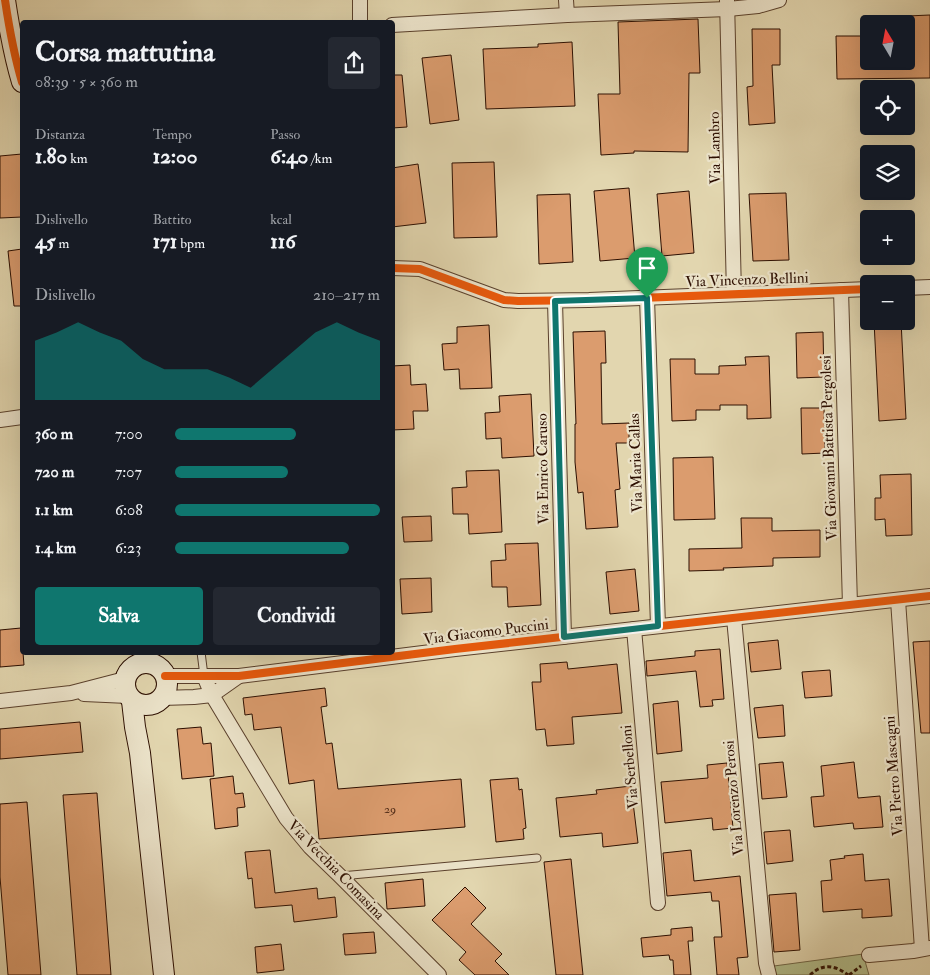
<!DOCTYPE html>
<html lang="it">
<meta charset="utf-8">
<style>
body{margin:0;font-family:"IM FELL Double Pica",serif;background:#242831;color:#f1f3f6;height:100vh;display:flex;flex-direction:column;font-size:19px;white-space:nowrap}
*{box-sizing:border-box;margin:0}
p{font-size:16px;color:#9ea1a6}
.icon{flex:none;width:28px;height:28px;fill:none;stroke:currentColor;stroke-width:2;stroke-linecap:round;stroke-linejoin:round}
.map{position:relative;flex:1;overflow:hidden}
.details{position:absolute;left:20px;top:20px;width:375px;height:635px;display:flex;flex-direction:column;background:#171b24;border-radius:5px;box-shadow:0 5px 20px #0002}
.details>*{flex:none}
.needle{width:32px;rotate:350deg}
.buttons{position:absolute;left:860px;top:15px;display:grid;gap:10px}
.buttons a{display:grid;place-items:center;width:55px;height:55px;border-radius:5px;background:#171b24;box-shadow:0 5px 20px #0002;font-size:25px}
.pin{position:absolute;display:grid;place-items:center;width:42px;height:42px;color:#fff;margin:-51px -21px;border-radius:50% 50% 50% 0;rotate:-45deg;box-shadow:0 0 5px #0007}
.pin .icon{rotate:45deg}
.round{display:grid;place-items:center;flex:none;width:52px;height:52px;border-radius:5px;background:#242831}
.head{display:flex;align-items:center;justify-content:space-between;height:85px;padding:0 15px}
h1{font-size:28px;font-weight:800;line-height:38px}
.figures{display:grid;grid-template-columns:repeat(3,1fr);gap:8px;height:85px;padding:5px 15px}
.figures div{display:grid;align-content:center}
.figures b{font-size:21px;font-weight:800}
.figures small{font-size:14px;font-weight:400}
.figures p{font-size:14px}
.chart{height:140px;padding:10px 15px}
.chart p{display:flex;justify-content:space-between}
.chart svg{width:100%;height:90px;margin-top:5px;fill:#0f766e;opacity:.7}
.button{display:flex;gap:10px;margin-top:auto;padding:10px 15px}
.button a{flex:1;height:58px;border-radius:5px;background:#0f766e;color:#fff;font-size:20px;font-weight:800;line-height:58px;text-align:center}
.button a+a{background:#242831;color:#f1f3f6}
ul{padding:0 15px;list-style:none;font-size:16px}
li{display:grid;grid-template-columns:80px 60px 1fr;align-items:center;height:38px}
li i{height:12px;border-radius:6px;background:#0f766e}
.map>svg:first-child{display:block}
</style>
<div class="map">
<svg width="930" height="975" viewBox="0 0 930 975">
<rect width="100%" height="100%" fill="#e2d6af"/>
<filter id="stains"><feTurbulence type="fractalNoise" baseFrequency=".004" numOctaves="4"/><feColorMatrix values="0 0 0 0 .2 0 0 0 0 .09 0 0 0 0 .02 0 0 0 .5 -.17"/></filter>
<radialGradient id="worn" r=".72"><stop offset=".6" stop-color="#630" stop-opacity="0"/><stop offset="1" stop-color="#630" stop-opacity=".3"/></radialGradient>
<polygon fill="#b2be8c" stroke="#6f6646" points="863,954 869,975 776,975 774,966"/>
<g fill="#db9c6e" stroke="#2c0e00">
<polygon points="930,15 930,78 837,79 836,36 869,36 869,61 906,61 906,35 908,35 907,16"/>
<polygon points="698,19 700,73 689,73 688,152 634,151 634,153 601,155 598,94 620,94 618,22"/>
<polygon points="752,29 780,29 780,65 772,65 775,123 749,125 747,87 753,86"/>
<polygon points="572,42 575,106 486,109 483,49 538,47 538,44"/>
<polygon points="451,55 459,120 430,124 422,58"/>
<polygon points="392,75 402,75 407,127 392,128"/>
<polygon points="22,154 22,217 0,218 0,156"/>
<polygon points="494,162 497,237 454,238 452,163"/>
<polygon points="418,164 426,223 392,227 392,168"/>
<polygon points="629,188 635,258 600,261 594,191"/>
<polygon points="689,191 694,253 662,256 657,194"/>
<polygon points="786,193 789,260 753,261 749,194"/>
<polygon points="570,194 573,262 539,264 537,195"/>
<polygon points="22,249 22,306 14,306 8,251"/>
<polygon points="874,321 901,321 906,419 879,421"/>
<polygon points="489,325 492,388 460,389 459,369 444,370 442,344 457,343 457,327"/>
<polygon points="605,331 606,363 601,363 602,424 629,423 629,443 616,443 620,489 615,490 618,527 586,529 583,492 578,493 575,462 575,424 576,424 573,332"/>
<polygon points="823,332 824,377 797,378 796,333"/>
<polygon points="769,356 771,418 747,419 747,405 720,405 720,410 696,410 696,420 672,421 670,359 695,359 695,374 719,374 719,366 746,365 745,357"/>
<polygon points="410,365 411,385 426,384 428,411 413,411 414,429 392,430 392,366"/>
<polygon points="531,394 534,456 502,458 501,438 486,439 485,413 500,412 499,396"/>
<polygon points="801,408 824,408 825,453 802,454"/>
<polygon points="713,457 715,519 674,520 673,458"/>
<polygon points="499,470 502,532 469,534 468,514 453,514 452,488 467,487 466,471"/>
<polygon points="911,474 912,535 886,536 885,519 875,520 875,498 881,498 880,475"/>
<polygon points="431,516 432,541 404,542 402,517"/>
<polygon points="741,518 772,518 772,531 820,530 820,557 773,558 773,566 723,568 724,570 689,571 689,549 742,548"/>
<polygon points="538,543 541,605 508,607 507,587 492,587 491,561 506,560 505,544"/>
<polygon points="635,569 639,611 610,614 606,572"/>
<polygon points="431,578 432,612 402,614 400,579"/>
<polygon points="21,628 24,665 0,667 0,630"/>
<polygon points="778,640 781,669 751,672 748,643"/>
<polygon points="930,641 930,733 921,733 913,642"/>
<polygon points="720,649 724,699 712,700 713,706 700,707 696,671 647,676 646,661 695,656 695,651"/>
<polygon points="567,662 568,669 617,664 622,713 572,717 574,744 547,746 545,729 536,730 532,682 541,682 540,664"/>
<polygon points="830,670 832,696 805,698 802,672"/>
<polygon points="325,688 327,706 321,707 326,744 332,743 338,789 461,779 465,827 319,839 314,780 289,784 281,727 254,730 252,714 245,715 243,698"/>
<polygon points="678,701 682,751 657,754 653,704"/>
<polygon points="783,705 785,736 758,738 754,708"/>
<polygon points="80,722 83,752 0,759 0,729"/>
<polygon points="201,727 203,744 211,743 214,776 182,779 177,729"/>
<polygon points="783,762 787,797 762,799 759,764"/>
<polygon points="854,762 858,798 880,796 883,827 854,829 853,823 814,827 811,797 824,796 821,766"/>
<polygon points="727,763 733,828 713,830 712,818 665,823 661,782 708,778 707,765"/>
<polygon points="233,776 235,794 243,793 245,807 237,808 238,826 215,829 210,779"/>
<polygon points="518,778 519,790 522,789 526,828 523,829 524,839 496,842 490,780"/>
<polygon points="631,786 638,843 603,847 602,833 560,837 556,798 597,794 596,790"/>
<polygon points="97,793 111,975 77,975 63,795"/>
<polygon points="27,802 41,975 8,975 0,877 0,804"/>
<polygon points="790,830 793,861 767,864 764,832"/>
<polygon points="270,850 275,893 317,888 318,899 335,897 337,917 294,922 292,905 255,908 252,878 248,879 245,852"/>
<polygon points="691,850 694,881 740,876 748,957 737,958 739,975 717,975 714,937 722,937 719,901 712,901 711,892 667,896 663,853"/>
<polygon points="863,854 865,881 889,879 892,916 862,918 862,909 823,912 821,881 832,880 830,860 845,858 844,856"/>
<polygon points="571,859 583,975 556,975 544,862"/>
<polygon points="423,879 425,906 387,909 385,883"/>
<polygon points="465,887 486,908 471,924 502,954 495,961 509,975 475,975 459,960 466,952 432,920"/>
<polygon points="796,893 800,950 774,952 769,895"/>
<polygon points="692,927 693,941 688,941 691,975 674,975 673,960 670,960 669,955 643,957 641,938 671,935 671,929"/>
<polygon points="374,932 376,953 345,955 343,934"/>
<polygon points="281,944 284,970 257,973 255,947"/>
</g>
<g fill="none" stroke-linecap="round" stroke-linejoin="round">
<defs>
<g id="lane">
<polyline points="201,652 204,676"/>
<polyline points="341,876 537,858"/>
</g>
<g id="street">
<polyline points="360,0 360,22"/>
<polyline points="566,0 567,15"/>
<polyline points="727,0 734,294"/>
<polyline points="392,25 567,15 728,9 758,6 779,0"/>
<polyline points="392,268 420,269 504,300 518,301 589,300 869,289"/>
<polyline points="906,288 930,287"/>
<polyline points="841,290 850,605"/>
<polyline points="647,298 658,626"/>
<polyline points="555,301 564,637"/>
<polyline points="0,420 22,417"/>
<polyline points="898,600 922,949"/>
<polyline points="734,618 766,963 769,975"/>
<polyline points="634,629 658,903"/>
<polyline points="165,676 239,676 455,649 930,596"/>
<polyline points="204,676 212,695 286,818 310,847 340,876 439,975"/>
<polyline points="84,694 128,696"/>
<polyline points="162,698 194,697 212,695 239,676"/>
<polyline points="0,701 71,693 125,679"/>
<polyline points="869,955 913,951 930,948"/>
</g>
<g id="secondary">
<path d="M5,0c4,27 9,55 17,82"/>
<circle cx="146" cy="684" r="21"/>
<polyline points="132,701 135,727 140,753 164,975"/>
</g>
</defs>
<use href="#lane" stroke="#5a402c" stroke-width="9"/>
<use href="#street" stroke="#5a402c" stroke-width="16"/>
<use href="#secondary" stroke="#2c0e00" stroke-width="22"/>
<g stroke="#2c0e00" stroke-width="3" stroke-dasharray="4 2.5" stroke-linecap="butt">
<path d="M810,975c13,-12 25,-10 38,0"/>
<polyline points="849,975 861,966"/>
</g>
<use href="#lane" stroke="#ece4cb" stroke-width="7"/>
<use href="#street" stroke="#ece4cb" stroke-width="14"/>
<use href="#secondary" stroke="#ece4cb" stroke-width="20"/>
<defs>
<g id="cycleway">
<path d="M5,0c4,27 9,55 17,82"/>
<polyline points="392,268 420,269 504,300 518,301 589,300 869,289"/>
<polyline points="165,676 239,676 455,649 930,596"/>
</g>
</defs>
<use href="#cycleway" stroke="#ece4cb" stroke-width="11"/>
<use href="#cycleway" stroke="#e8590c" stroke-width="8"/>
</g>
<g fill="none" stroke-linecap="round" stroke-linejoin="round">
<defs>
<polygon id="route" points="647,298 658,626 564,637 555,301"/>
</defs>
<use href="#route" stroke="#fff" stroke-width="10"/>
<use href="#route" stroke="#0f766e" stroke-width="6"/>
</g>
<g text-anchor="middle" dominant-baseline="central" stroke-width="4.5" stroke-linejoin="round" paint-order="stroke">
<g font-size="12" fill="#58321c">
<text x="390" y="809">29</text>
</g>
<g font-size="15" fill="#2c0e00" stroke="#ece4cb">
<text transform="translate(715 148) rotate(-91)">Via Lambro</text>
<text transform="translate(747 280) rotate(-2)">Via Vincenzo Bellini</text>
<text transform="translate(829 448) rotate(-92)">Via Giovanni Battista Pergolesi</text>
<text transform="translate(636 463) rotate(-92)">Via Maria Callas</text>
<text transform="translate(543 469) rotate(-91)">Via Enrico Caruso</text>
<text transform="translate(486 632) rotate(-7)">Via Giacomo Puccini</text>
<text transform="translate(630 767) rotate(-95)">Via Serbelloni</text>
<text transform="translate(894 776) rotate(-94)">Via Pietro Mascagni</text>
<text transform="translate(734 798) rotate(-95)">Via Lorenzo Perosi</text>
<text transform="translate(336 870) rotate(46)">Via Vecchia Comasina</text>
</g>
</g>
<rect width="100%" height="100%" filter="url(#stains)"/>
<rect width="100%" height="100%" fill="url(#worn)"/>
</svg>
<div class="buttons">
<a><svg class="needle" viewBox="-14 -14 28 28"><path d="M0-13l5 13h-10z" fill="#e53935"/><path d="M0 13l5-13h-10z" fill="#9ea1a6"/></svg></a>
<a><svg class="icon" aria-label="locate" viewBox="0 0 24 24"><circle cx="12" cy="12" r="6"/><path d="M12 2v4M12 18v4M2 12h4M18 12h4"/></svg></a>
<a><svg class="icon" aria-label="layers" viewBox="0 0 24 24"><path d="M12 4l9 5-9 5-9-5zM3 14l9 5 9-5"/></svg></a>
<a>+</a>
<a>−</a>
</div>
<div class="pin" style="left:647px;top:298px;background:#1e9e55"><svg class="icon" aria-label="arrive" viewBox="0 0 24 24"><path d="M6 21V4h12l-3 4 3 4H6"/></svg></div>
<section class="details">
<div class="head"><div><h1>Corsa mattutina</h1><p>08:39 · 5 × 360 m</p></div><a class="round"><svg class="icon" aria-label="share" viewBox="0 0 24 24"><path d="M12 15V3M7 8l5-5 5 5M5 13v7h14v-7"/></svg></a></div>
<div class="figures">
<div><p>Distanza</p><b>1.80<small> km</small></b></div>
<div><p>Tempo</p><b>12:00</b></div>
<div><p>Passo</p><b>6:40<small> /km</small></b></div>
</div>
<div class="figures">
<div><p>Dislivello</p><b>45<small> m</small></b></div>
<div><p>Battito</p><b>171<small> bpm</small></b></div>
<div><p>kcal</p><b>116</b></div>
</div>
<div class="chart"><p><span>Dislivello</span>210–217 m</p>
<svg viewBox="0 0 160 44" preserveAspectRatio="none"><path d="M0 44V15L10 11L20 6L30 11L40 15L50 24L60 29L70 29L80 29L90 33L100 38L110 29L120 20L130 11L140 6L150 11L160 15V44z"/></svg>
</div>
<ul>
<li><b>360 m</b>7:00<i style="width:59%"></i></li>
<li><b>720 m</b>7:07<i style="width:55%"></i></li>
<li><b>1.1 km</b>6:08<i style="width:100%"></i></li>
<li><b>1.4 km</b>6:23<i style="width:85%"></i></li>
</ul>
<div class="button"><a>Salva</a><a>Condividi</a></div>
</section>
</div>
